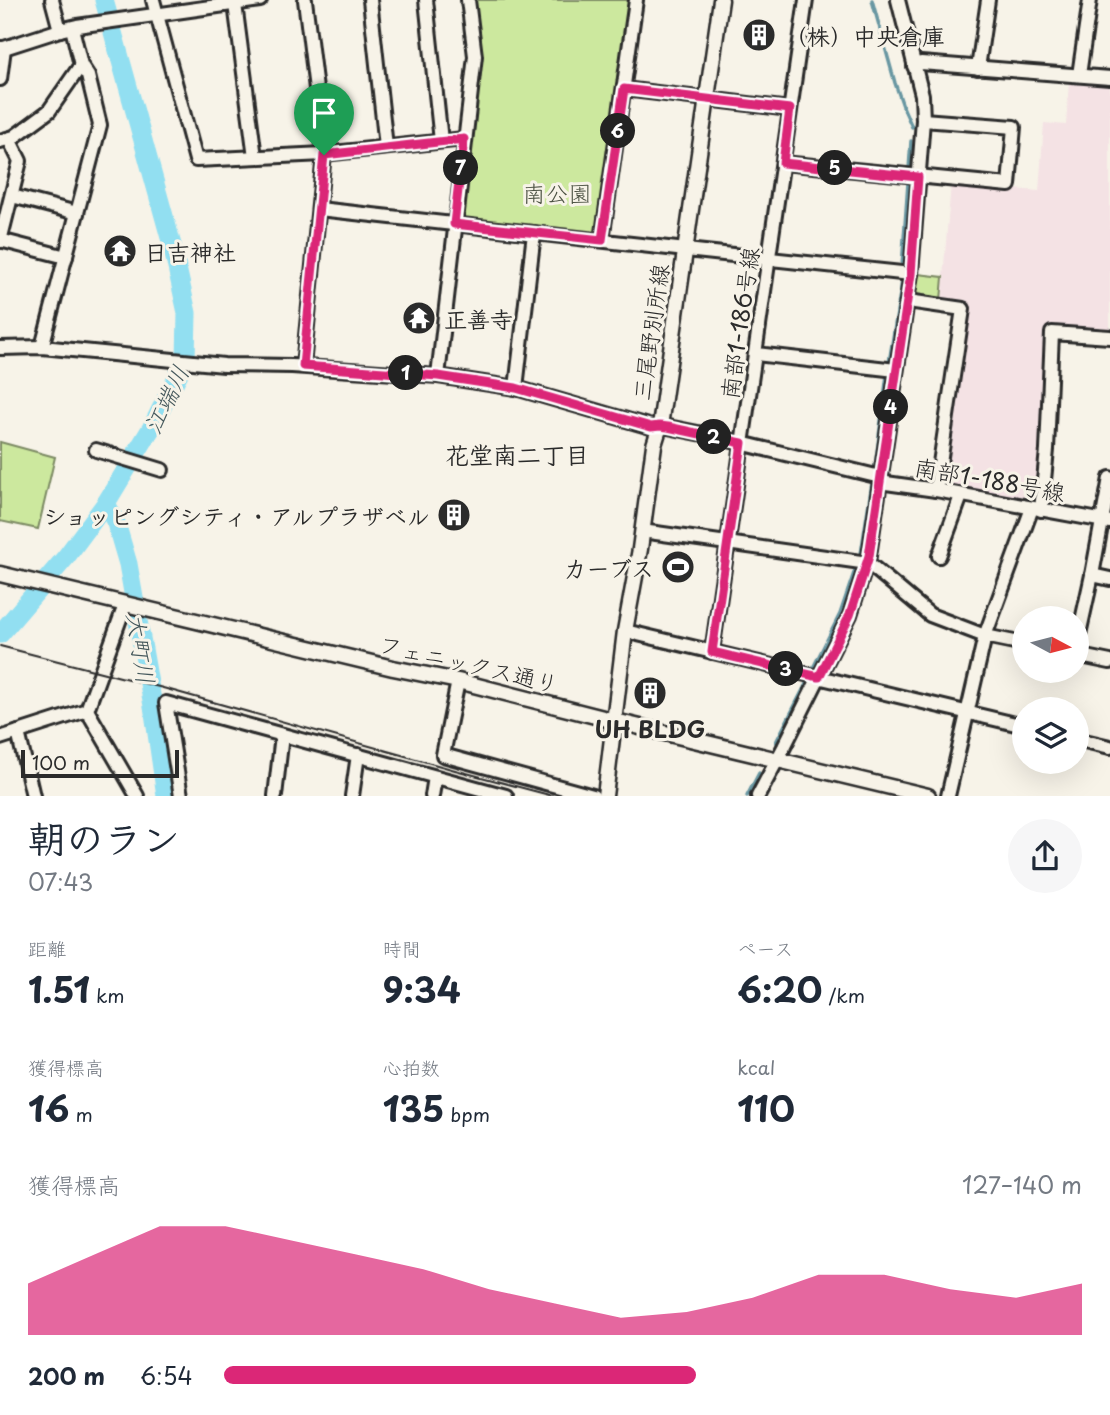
<!DOCTYPE html>
<html lang="ja">
<meta charset="utf-8">
<style>
body{margin:0;font-family:"Playpen Sans","Klee One",sans-serif;background:#f6f6f7;color:#1f2937;height:100vh;display:flex;flex-direction:column;font-size:26px;white-space:nowrap}
*{box-sizing:border-box;margin:0}
p{font-size:23px;color:#747a83}
.icon{flex:none;width:38px;height:38px;fill:none;stroke:currentColor;stroke-width:2;stroke-linecap:round;stroke-linejoin:round}
.map{position:relative;height:796px;overflow:hidden}
.details{display:flex;flex-direction:column;background:#fff;flex:1}
.details>*{flex:none}
.needle{width:46px;rotate:97deg}
.buttons{position:absolute;left:1012px;top:606px;display:grid;gap:14px}
.buttons a{display:grid;place-items:center;width:77px;height:77px;border-radius:50%;background:#fff;box-shadow:0 7px 28px #0002;font-size:35px}
.scale{position:absolute;left:21px;bottom:18px;width:158px;box-sizing:border-box;padding-left:7px;border:4px solid #2b2b2b;border-top:0;font-size:19px;line-height:24px;white-space:nowrap;color:#2b2b2b;-webkit-text-stroke:5px #f7f3e8;paint-order:stroke}
.pin{position:absolute;display:grid;place-items:center;width:60px;height:60px;color:#fff;margin:-72px -30px;border-radius:50% 50% 50% 0;rotate:-45deg;box-shadow:0 0 7px #0007}
.pin .icon{rotate:45deg}
.km{position:absolute;width:35px;height:35px;margin:-18px;border-radius:50%;background:#222;color:#fff;font-size:19px;line-height:35px;text-align:center}
.round{display:grid;place-items:center;flex:none;width:74px;height:74px;border-radius:37px;background:#f6f6f7}
.head{display:flex;align-items:center;justify-content:space-between;height:119px;padding:0 28px}
h1{font-size:38px;font-weight:700;line-height:52px}
.figures{display:grid;grid-template-columns:repeat(3,1fr);gap:10px;height:119px;padding:7px 28px}
.figures div{display:grid;align-content:center}
.figures b{font-size:35px;font-weight:700}
.figures small{font-size:19px;font-weight:400}
.figures p{font-size:19px}
.chart{height:196px;padding:14px 28px}
.chart p{display:flex;justify-content:space-between}
.chart svg{width:100%;height:126px;margin-top:7px;fill:#db2777;opacity:.7}
ul{padding:0 28px;list-style:none;font-size:23px}
li{display:grid;grid-template-columns:112px 84px 1fr;align-items:center;height:52px}
li i{height:18px;border-radius:9px;background:#db2777}
.map>svg:first-child{display:block}
</style>
<div class="map">
<svg width="1110" height="796" viewBox="0 0 1110 796">
<rect width="100%" height="100%" fill="#f7f3e8"/>
<filter id="ink" filterUnits="userSpaceOnUse"><feTurbulence type="fractalNoise" baseFrequency=".0143" numOctaves="2"/><feDisplacementMap in="SourceGraphic" scale="14" xChannelSelector="R" yChannelSelector="G"/><feConvolveMatrix kernelMatrix="1 2 1 2 8 2 1 2 1" color-interpolation-filters="sRGB"/></filter>
<g filter="url(#ink)">
<polygon fill="#f4e2e4" points="1069,82 1110,86 1110,333 1046,328 1042,448 1037,500 1032,503 947,488 943,483 968,304 941,300 951,184 1039,191 1044,123 1066,125"/>
<g fill="#cce89e" stroke="#7c8a64" stroke-width="2">
<polygon points="475,0 631,0 598,232 594,235 464,220 462,217 482,55"/>
<polygon points="918,274 943,277 941,300 920,297 916,292"/>
<polygon points="0,442 55,457 38,529 0,521"/>
</g>
<g fill="none" stroke-linecap="round" stroke-linejoin="round">
<g stroke="#6997a2" stroke-width="3.5">
<polyline points="872,0 895,83 904,109 912,127"/>
<polyline points="909,169 911,141"/>
<polyline points="902,267 908,183"/>
<polyline points="889,363 902,281"/>
<polyline points="875,467 887,375"/>
<polyline points="861,554 872,483"/>
<polyline points="812,670 840,614 855,570"/>
<polyline points="776,742 807,682"/>
<polyline points="747,796 759,773"/>
</g>
<g stroke="#92dff1" stroke-width="19">
<polyline points="106,503 116,523 128,564 153,706 166,796"/>
<polyline points="0,634 66,557 106,503 152,427 186,359 187,313 172,245 104,0"/>
</g>
<defs>
<g id="minor">
<polyline points="52,0 60,30"/>
<polyline points="153,0 196,160 324,154 464,139"/>
<polyline points="370,0 386,147"/>
<polyline points="426,0 441,141"/>
<polyline points="235,4 255,157"/>
<polyline points="0,48 4,48 60,30 77,26 260,0"/>
<polyline points="914,66 921,63 1110,78"/>
<polyline points="978,68 988,0"/>
<polyline points="1079,75 1090,0"/>
<polyline points="0,79 4,48"/>
<polyline points="624,89 790,109"/>
<polyline points="0,141 14,137 49,111 81,65 72,28"/>
<polyline points="783,163 1009,185 1014,127 923,120"/>
<polyline points="12,196 77,213"/>
<polyline points="319,209 686,250 911,274"/>
<polyline points="0,240 66,257"/>
<polyline points="602,240 636,0"/>
<polyline points="0,241 20,161 9,139"/>
<polyline points="908,301 963,309 936,490"/>
<polyline points="42,347 100,125 88,76 81,65"/>
<polyline points="0,348 42,347 224,365 292,366 438,376 516,388 651,427 668,427 708,435 876,476 886,483 936,490 1110,522"/>
<polyline points="756,354 896,370"/>
<polyline points="303,366 324,154 305,0"/>
<polyline points="438,376 475,56 468,0"/>
<polyline points="516,388 534,233"/>
<polyline points="96,450 162,470"/>
<polyline points="1041,510 1047,450 1052,333 1110,337"/>
<polyline points="642,531 868,563 930,615 985,636 1024,644"/>
<polyline points="939,556 961,496"/>
<polyline points="1092,575 1110,579"/>
<polyline points="625,631 1024,726"/>
<polyline points="1076,648 1092,575 1110,478"/>
<polyline points="712,652 806,0"/>
<polyline points="1076,655 1110,662"/>
<polyline points="458,681 443,755 593,796"/>
<polyline points="87,710 125,605"/>
<polyline points="18,732 33,796"/>
<polyline points="0,738 87,710 137,796"/>
<polyline points="1076,739 1110,747"/>
<polyline points="181,796 166,703 506,796"/>
<polyline points="275,796 282,735"/>
<polyline points="352,796 358,755"/>
<polyline points="432,796 435,777"/>
<polyline points="758,796 784,747 850,615 869,556 911,274 923,120 922,95 898,0"/>
<polyline points="948,796 985,636 1032,508"/>
</g>
<g id="major">
<polyline points="0,574 393,668 458,681 615,721 928,796"/>
<polyline points="605,796 625,631 640,549 654,445 660,426 721,0"/>
</g>
</defs>
<use href="#minor" stroke="#2b2b2b" stroke-width="18"/>
<use href="#major" stroke="#2b2b2b" stroke-width="19"/>
<use href="#minor" stroke="#f7f3e8" stroke-width="12"/>
<use href="#major" stroke="#f7f3e8" stroke-width="14"/>
<polyline stroke="#2b2b2b" stroke-width="2" points="0,646 163,688 455,770 553,796"/>
</g>
</g>
<g fill="none" stroke-linecap="round" stroke-linejoin="round" filter="url(#ink)">
<defs>
<polygon id="route" points="624,89 790,109 783,163 918,177 911,274 869,556 850,615 819,677 712,652 742,443 668,427 660,426 651,427 516,388 438,376 303,366 324,155 464,139 454,224 602,240"/>
</defs>
<use href="#route" stroke="#fff" stroke-width="14"/>
<use href="#route" stroke="#db2777" stroke-width="9"/>
</g>
<defs>
<symbol id="building-disc" viewBox="-11 -11 22 22"><circle r="9.5" fill="#2b2b2b" stroke="#f7f3e8"/><path d="M-4-6H4V6H1V3H-1V6H-4ZM-2.5-4.3h1.7v1.8h-1.7ZM.8-4.3h1.7v1.8H.8ZM-2.5-1h1.7V.8h-1.7ZM.8-1h1.7V.8H.8Z" fill="#fff"/></symbol>
<symbol id="temple-disc" viewBox="-11 -11 22 22"><circle r="9.5" fill="#2b2b2b" stroke="#f7f3e8"/><path d="M0-6L5-2H3V0L6.5 2.5H4V6H1.5V3h-3V6H-4V2.5H-6.5L-3 0V-2H-5Z" fill="#fff"/></symbol>
<symbol id="stadium-disc" viewBox="-11 -11 22 22"><circle r="9.5" fill="#2b2b2b" stroke="#f7f3e8"/><path d="M0-5a6.5 5 0 1 0 0 10a6.5 5 0 1 0 0-10ZM-3.5-1.8h7v3.6h-7Z" fill="#fff"/></symbol>
</defs>
<g fill-rule="evenodd">
<use href="#building-disc" x="740" y="16" width="38" height="38"/>
<use href="#temple-disc" x="101" y="232" width="38" height="38"/>
<use href="#temple-disc" x="400" y="299" width="38" height="38"/>
<use href="#building-disc" x="435" y="496" width="38" height="38"/>
<use href="#stadium-disc" x="659" y="548" width="38" height="38"/>
<use href="#building-disc" x="631" y="674" width="38" height="38"/>
</g>
<g text-anchor="middle" dominant-baseline="central" stroke-width="6" stroke-linejoin="round" paint-order="stroke">
<g font-size="23" font-weight="bold" fill="#2b2b2b" stroke="#f7f3e8" text-anchor="start">
<text x="784" y="35">（株）中央倉庫</text>
<text x="144" y="251">日吉神社</text>
<text x="444" y="318">正善寺</text>
<text x="430" y="515" text-anchor="end">ショッピングシティ・アルプラザベル</text>
<text x="654" y="567" text-anchor="end">カーブス</text>
<text x="650" y="728" text-anchor="middle">UH BLDG</text>
</g>
<g font-size="23" fill="#4b5142" stroke="#f7f3e8">
<text x="557" y="192">南公園</text>
</g>
<g font-size="23" fill="#2b2b2b" stroke="#f7f3e8">
<text transform="translate(739 323) rotate(-82)">南部1-186号線</text>
<text transform="translate(650 332) rotate(-82)">三尾野別所線</text>
<text transform="translate(990 479) rotate(10)">南部1-188号線</text>
<text transform="translate(469 663) rotate(13)">フェニックス通り</text>
</g>
<g font-size="24" font-style="italic" fill="#45585c" stroke="#f7f3e8">
<text transform="translate(165 399) rotate(-64)">江端川</text>
<text transform="translate(142 648) rotate(81)">大町川</text>
</g>
<g font-size="24" font-weight="bold" fill="#2b2b2b" stroke="#f7f3e8">
<text x="517" y="454">花堂南二丁目</text>
</g>
</g>
</svg>
<div class="buttons">
<a><svg class="needle" viewBox="-14 -14 28 28"><path d="M0-13l5 13h-10z" fill="#e53935"/><path d="M0 13l5-13h-10z" fill="#747a83"/></svg></a>
<a><svg class="icon" aria-label="layers" viewBox="0 0 24 24"><path d="M12 4l9 5-9 5-9-5zM3 14l9 5 9-5"/></svg></a>
</div>
<div class="scale">100 m</div>
<div class="pin" style="left:324px;top:155px;background:#1e9e55"><svg class="icon" aria-label="arrive" viewBox="0 0 24 24"><path d="M6 21V4h12l-3 4 3 4H6"/></svg></div>
<b class="km" style="left:406px;top:373px">1</b>
<b class="km" style="left:714px;top:437px">2</b>
<b class="km" style="left:786px;top:669px">3</b>
<b class="km" style="left:891px;top:407px">4</b>
<b class="km" style="left:835px;top:168px">5</b>
<b class="km" style="left:618px;top:131px">6</b>
<b class="km" style="left:461px;top:168px">7</b>
</div>
<section class="details">
<div class="head"><div><h1>朝のラン</h1><p>07:43</p></div><a class="round"><svg class="icon" aria-label="share" viewBox="0 0 24 24"><path d="M12 15V3M7 8l5-5 5 5M5 13v7h14v-7"/></svg></a></div>
<div class="figures">
<div><p>距離</p><b>1.51<small> km</small></b></div>
<div><p>時間</p><b>9:34</b></div>
<div><p>ペース</p><b>6:20<small> /km</small></b></div>
</div>
<div class="figures">
<div><p>獲得標高</p><b>16<small> m</small></b></div>
<div><p>心拍数</p><b>135<small> bpm</small></b></div>
<div><p>kcal</p><b>110</b></div>
</div>
<div class="chart"><p><span>獲得標高</span>127–140 m</p>
<svg viewBox="0 0 160 44" preserveAspectRatio="none"><path d="M0 44V26L10 16L20 6L30 6L40 11L50 16L60 21L70 28L80 33L90 38L100 36L110 31L120 23L130 23L140 28L150 31L160 26V44z"/></svg>
</div>
<ul>
<li><b>200 m</b>6:54<i style="width:55%"></i></li>
</ul>
</section>
